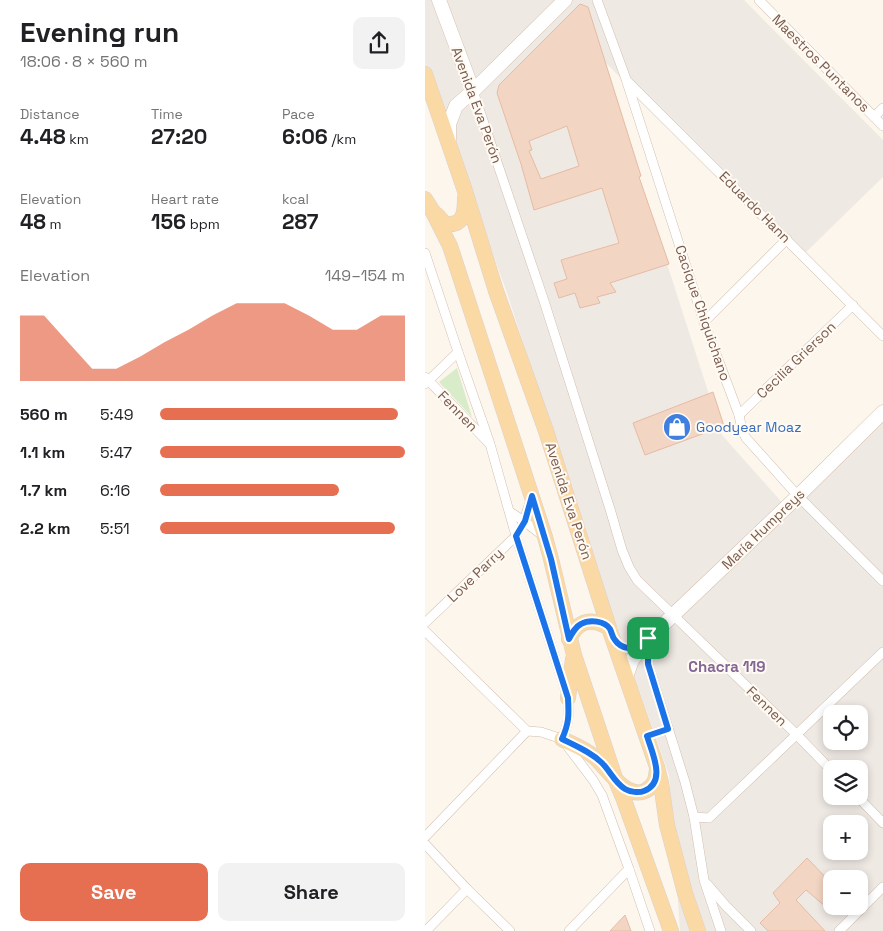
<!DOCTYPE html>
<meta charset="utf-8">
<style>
body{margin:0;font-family:"Space Grotesk",sans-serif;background:#f2f2f2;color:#202124;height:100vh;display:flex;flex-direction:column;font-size:19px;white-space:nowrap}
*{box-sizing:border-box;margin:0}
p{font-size:16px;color:#757577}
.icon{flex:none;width:28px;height:28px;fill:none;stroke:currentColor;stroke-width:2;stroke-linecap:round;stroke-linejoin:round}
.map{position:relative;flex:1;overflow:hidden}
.panel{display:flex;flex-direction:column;background:#fff;width:425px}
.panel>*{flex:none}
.tools{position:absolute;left:398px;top:705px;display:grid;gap:10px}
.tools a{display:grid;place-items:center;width:45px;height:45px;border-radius:10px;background:#fff;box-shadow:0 2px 8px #0003;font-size:25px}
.pin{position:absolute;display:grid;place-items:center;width:42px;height:42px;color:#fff;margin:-21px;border-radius:10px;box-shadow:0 2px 8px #0006}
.round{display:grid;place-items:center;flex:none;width:52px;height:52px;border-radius:10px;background:#f2f2f2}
.head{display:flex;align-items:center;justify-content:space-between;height:85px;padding:0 20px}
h1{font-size:28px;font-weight:700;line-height:38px}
.metrics{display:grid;grid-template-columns:repeat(3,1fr);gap:8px;height:85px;padding:5px 20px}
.metrics div{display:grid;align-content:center}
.metrics b{font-size:21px;font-weight:700}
.metrics small{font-size:14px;font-weight:400}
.metrics p{font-size:14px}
.chart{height:140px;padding:10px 20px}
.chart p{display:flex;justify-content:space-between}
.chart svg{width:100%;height:90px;margin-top:5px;fill:#e76f51;opacity:.7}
.cta{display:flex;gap:10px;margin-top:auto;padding:10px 20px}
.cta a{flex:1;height:58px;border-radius:10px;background:#e76f51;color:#fff;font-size:20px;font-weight:700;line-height:58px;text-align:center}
.cta a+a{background:#f2f2f2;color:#202124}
ul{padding:0 20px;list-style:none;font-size:16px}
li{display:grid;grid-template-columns:80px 60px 1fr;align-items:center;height:38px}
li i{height:12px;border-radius:6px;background:#e76f51}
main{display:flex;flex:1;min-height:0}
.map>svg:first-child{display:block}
</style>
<main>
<section class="panel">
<div class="head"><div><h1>Evening run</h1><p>18:06 · 8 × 560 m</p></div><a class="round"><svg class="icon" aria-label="share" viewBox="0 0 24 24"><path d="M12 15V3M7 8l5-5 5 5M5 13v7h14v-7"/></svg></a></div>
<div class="metrics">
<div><p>Distance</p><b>4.48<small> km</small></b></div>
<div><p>Time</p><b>27:20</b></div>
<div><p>Pace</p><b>6:06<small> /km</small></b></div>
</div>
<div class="metrics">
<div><p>Elevation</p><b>48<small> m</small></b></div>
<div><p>Heart rate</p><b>156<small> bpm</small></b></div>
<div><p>kcal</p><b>287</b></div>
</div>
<div class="chart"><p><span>Elevation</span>149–154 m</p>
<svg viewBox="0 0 160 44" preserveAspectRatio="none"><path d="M0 44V12L10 12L20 25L30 38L40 38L50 32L60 25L70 19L80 12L90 6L100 6L110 6L120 12L130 19L140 19L150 12L160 12V44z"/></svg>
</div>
<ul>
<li><b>560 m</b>5:49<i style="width:97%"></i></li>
<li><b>1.1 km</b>5:47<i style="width:100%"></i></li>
<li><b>1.7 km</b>6:16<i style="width:73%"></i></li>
<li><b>2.2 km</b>5:51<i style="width:96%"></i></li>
</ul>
<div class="cta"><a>Save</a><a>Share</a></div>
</section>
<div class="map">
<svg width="458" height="931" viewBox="0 0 458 931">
<rect width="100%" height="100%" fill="#fdf6ec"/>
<path fill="#efe9e4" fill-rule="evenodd" d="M0,0h319l139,140v37l-83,81 -199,-200 121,377 65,73 96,-91v514h-203l-11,-156 -73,-207 -89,-275 -82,-229zM406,714h28v27h-28zM406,769h28v27h-28zM406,824h28v27h-28zM406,879h28v27h-28z"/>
<polygon fill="#d8ecc9" points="32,368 47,417 14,382"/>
<g fill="#f3d5c3" stroke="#e6bba3" fill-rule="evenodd">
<path d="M155,4l8,3 53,169 -2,1 30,87 -59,19 6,9 -19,5 3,6 -20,5 -5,-15 -16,5 -5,-15 13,-4 -6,-19 58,-17 -17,-55 -68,22 -13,-46 -24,-71 2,-8zM142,126l12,40 -38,13 -12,-28 3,-1 -3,-9z"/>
<polygon points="288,392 299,426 220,455 208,423"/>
<polygon points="382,858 406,883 406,903 401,907 381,890 371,900 400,931 343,931 335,923 355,903 348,893"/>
<polygon points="200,915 206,931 185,931"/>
</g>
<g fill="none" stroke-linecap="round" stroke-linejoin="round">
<defs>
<g id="street">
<polyline points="172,0 201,79 279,322 314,415 317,430 321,438 373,496 458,581"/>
<polyline points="334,0 458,126"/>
<polyline points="203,82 458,336"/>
<polyline points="48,91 119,301 185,509 197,550 204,567 212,580 371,734 406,770"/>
<polyline points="449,117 458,108"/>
<path d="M0,253l33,99 32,92 26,92 52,162c1,18 1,25 -6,41l31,41 9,15 27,74 21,62"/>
<polyline points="279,322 362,239"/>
<polyline points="0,377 63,442"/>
<polyline points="0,384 33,352"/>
<polyline points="314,415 428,305"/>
<polyline points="85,512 99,521 117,535"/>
<polyline points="0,623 91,536 99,521 106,499"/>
<polyline points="0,631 102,731 116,732 137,739"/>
<polyline points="223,639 223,664 260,782 269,817 279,880 296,931"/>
<polyline points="222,736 243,729"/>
<polyline points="432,796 458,823"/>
<polyline points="269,817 284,818 458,652"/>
<polyline points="0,837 102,731"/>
<polyline points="0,844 42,889 85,931"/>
<polyline points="282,884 301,906 326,931"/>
<polyline points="1,931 42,889"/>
<polyline points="144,931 204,869"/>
<polyline points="414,931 458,887"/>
</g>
<g id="secondary">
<polyline points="14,0 48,91"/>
<polyline points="24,139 24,124 31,106 48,91 140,0"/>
<polyline points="201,677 207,660 223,639 373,496 458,412"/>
</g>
<g id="primary">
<polyline points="0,74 40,191 71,291 121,431 184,628 232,767 236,783 242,825 260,893 273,931"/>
<polyline points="0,199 7,210 25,246 120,537 126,559 149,655 191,781 199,800 246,931"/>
<path d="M12,215l8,9c19,2 20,-11 20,-26"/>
<path d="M144,639c9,-19 23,-22 40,-11"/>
<polyline points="143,698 148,659"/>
<path d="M137,739c10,5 22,9 31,17 13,10 32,44 52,35 10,-5 11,-12 12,-22"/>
</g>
</defs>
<use href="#street" stroke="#d1beb0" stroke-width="10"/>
<use href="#secondary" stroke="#d6c0b0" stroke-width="15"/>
<use href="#primary" stroke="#dad1cd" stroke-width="16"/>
<use href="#street" stroke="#fff" stroke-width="9"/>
<use href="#secondary" stroke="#fff" stroke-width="14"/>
<use href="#primary" stroke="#fbd9a5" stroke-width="15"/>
</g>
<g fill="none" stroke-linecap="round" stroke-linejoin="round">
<defs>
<path id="route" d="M107,496l19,63 18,80c3,-6 6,-12 12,-15 9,-5 24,-3 29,5 2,4 2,8 5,11 6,9 20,11 28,5 2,-2 3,-4 5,-7v26l20,65 -21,7c5,17 20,46 -3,55 -5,2 -14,1 -19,-2 -10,-6 -15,-18 -23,-26 -11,-11 -26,-17 -40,-24 7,-16 7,-23 6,-41l-52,-162 9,-15z"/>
</defs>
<use href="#route" stroke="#fff" stroke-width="10"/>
<use href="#route" stroke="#1a73e8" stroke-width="6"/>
</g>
<defs>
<symbol id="shop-disc" viewBox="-11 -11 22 22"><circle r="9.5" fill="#3f7fe0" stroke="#fffaf3"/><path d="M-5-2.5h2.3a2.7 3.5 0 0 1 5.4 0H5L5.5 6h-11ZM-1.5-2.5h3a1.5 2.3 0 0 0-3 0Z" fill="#fff"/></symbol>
</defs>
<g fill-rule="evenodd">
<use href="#shop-disc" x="236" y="411" width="32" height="32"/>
</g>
<g text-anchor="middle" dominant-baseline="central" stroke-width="4" stroke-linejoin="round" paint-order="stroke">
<g font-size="14" fill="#7a5c4d" stroke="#fffaf3">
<text transform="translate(396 63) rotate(45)">Maestros Puntanos</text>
<text transform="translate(52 105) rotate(70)">Avenida Eva Perón</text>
<text transform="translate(330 207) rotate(45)">Eduardo Hann</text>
<text transform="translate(278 313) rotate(71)">Cacique Chiquichano</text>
<text transform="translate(371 360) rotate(-44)">Cecilia Grierson</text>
<text transform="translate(33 411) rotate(46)">Fennen</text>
<text transform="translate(144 501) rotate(72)">Avenida Eva Perón</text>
<text transform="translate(338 529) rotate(-44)">María Humpreys</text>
<text transform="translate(50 575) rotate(-44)">Love Parry</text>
<text transform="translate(342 706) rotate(44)">Fennen</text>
</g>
<g font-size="14" fill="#366cbe" stroke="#fffaf3" text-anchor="start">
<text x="271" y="427">Goodyear Moaz</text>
</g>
<g font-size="15" font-weight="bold" fill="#846695" stroke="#fffaf3">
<text x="302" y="666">Chacra 119</text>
</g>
</g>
</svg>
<div class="tools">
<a><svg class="icon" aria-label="locate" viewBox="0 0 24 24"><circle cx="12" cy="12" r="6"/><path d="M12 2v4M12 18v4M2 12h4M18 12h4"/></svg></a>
<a><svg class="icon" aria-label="layers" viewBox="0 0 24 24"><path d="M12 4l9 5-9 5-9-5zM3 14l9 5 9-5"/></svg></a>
<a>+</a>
<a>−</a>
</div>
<div class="pin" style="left:223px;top:638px;background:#1e9e55"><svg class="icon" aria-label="arrive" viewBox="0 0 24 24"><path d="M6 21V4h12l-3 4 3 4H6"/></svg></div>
</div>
</main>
